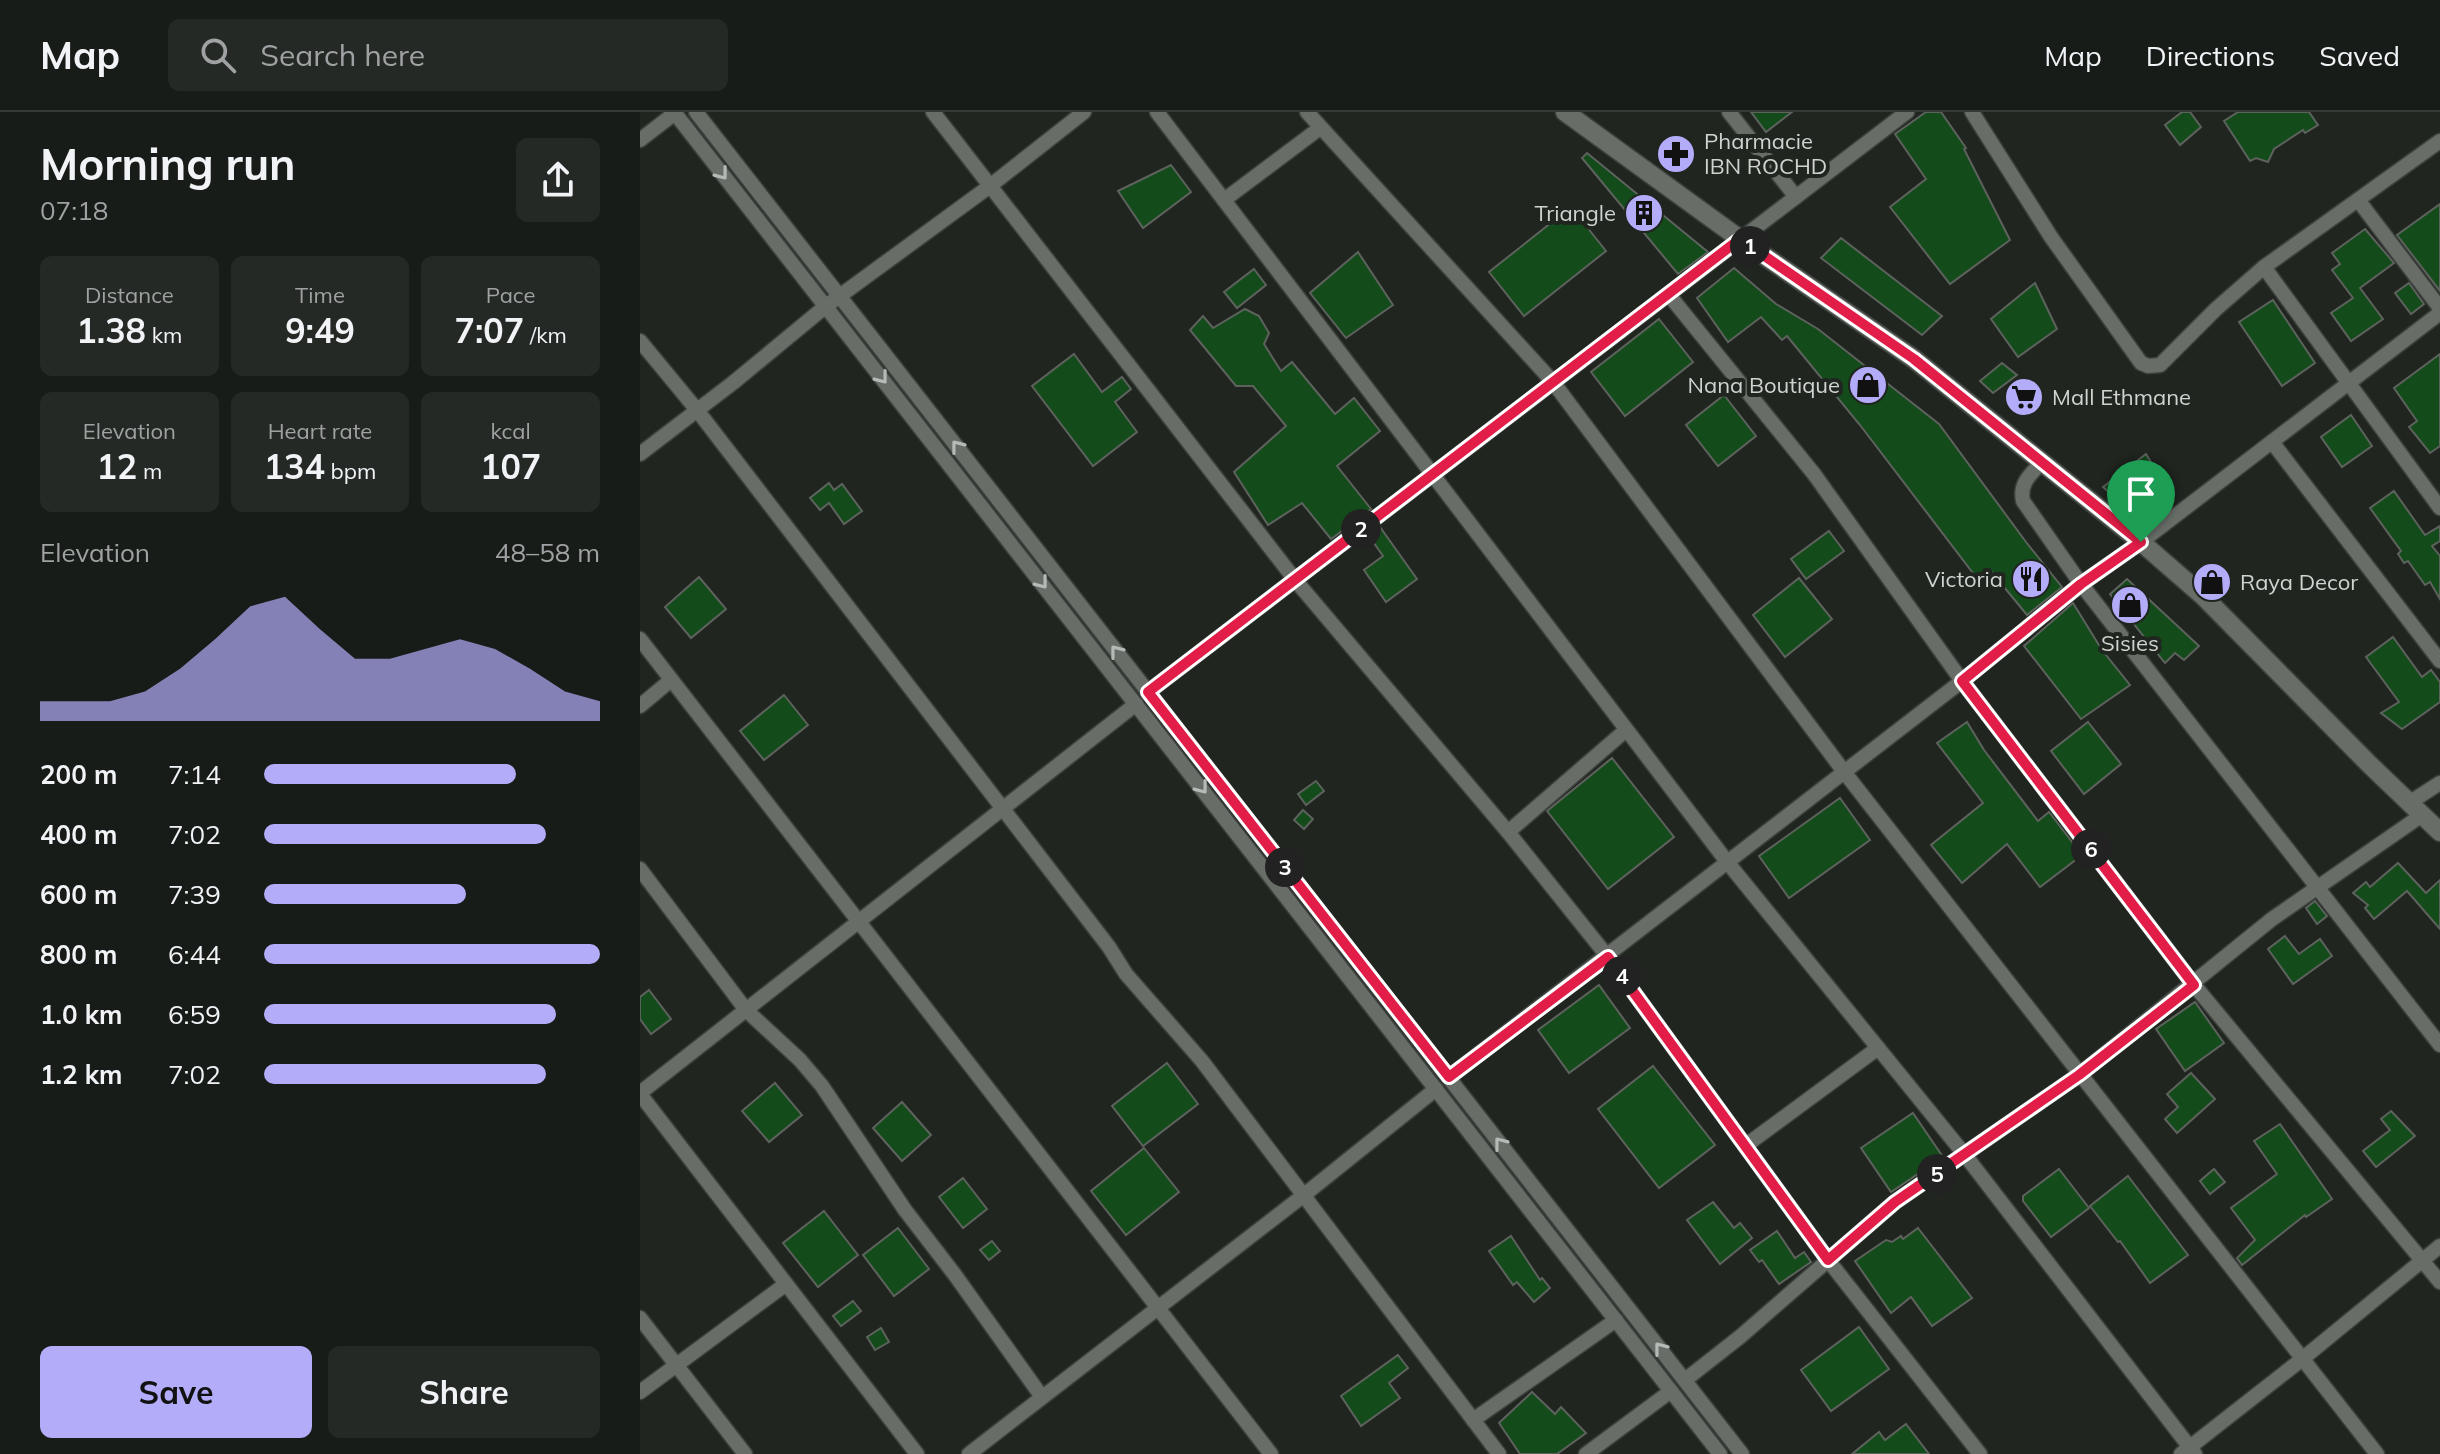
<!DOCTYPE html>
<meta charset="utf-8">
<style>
body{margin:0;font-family:Mulish,sans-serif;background:#252925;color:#f1f3f6;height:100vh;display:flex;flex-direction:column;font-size:30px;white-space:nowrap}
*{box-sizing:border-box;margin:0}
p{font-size:26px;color:#9fa1a2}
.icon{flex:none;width:44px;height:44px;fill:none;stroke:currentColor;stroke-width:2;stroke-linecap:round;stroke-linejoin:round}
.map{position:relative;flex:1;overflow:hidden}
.details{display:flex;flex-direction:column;background:#181c18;width:640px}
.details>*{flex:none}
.pin{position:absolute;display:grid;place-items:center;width:68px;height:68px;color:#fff;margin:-82px -34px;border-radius:50% 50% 50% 0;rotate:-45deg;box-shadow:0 0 8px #0007}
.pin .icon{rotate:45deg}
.km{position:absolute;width:40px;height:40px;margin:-20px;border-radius:50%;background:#222;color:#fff;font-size:22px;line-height:40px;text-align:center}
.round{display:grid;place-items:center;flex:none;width:84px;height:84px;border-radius:12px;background:#252925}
.overview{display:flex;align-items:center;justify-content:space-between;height:136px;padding:0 40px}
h1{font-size:44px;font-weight:700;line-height:60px}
.stats{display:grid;grid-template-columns:repeat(3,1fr);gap:12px;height:136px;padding:8px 40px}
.stats div{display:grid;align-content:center;border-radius:12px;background:#252925;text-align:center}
.stats b{font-size:34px;font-weight:700}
.stats small{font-size:22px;font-weight:400}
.stats p{font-size:22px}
.chart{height:224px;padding:16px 40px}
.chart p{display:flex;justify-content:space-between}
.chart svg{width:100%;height:144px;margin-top:8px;fill:#b3adf9;opacity:.7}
.button{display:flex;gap:16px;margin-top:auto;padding:16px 40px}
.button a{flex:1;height:92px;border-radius:12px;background:#b3adf9;color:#111;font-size:32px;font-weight:700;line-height:92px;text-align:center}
.button a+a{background:#252925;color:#f1f3f6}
ul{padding:0 40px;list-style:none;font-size:26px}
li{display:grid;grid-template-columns:128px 96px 1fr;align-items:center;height:60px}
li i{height:20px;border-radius:10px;background:#b3adf9}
header{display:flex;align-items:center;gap:48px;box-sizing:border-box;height:112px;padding:0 40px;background:#181c18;border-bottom:2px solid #363a37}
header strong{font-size:38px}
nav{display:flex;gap:44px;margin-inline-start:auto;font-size:28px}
.search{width:560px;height:72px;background:#252925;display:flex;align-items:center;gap:20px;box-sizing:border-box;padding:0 28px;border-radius:12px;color:#9fa1a2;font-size:30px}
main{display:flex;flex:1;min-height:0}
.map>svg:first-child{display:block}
</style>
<header>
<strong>Map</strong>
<div class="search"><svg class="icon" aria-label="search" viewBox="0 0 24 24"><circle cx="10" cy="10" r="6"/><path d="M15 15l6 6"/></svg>Search here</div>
<nav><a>Map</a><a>Directions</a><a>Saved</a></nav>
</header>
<main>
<section class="details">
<div class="overview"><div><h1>Morning run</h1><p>07:18</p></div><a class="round"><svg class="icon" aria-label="share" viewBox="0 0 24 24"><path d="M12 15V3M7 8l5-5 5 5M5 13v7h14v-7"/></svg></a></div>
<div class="stats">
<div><p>Distance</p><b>1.38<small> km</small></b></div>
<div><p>Time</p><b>9:49</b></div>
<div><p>Pace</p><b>7:07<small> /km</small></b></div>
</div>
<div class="stats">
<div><p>Elevation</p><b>12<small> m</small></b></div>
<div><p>Heart rate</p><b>134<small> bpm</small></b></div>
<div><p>kcal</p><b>107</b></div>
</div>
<div class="chart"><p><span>Elevation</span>48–58 m</p>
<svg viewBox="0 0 160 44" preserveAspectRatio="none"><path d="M0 44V38L10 38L20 38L30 35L40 28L50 19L60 9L70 6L80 16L90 25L100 25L110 22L120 19L130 22L140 28L150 35L160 38V44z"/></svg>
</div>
<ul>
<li><b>200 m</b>7:14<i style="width:75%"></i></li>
<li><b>400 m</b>7:02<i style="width:84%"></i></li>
<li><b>600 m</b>7:39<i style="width:60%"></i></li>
<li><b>800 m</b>6:44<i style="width:100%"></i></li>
<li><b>1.0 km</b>6:59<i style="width:87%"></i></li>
<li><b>1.2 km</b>7:02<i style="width:84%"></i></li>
</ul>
<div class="button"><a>Save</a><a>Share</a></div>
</section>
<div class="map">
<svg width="1800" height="1342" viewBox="0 0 1800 1342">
<rect width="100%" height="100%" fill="#202520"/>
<g fill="#134b1b" stroke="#5d625d" stroke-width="2">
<polygon points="1111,0 1152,0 1126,20"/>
<polygon points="1286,0 1301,0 1326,36 1324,37 1370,128 1310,172 1250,95 1286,67 1255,22"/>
<polygon points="1542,0 1550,0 1561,15 1540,33 1525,13"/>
<polygon points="1598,0 1669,0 1678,13 1665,21 1663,18 1634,37 1628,50 1616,46 1610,49 1584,9"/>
<polygon points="947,41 1068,140 1038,162 942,46"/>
<polygon points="531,53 551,80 503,116 478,79"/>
<polygon points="1800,92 1800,179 1757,123"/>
<polygon points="931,95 966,139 884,204 849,160"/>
<polygon points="1725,117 1754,151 1720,176 1743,207 1711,229 1691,201 1713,186 1692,158 1700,152 1692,141"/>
<polygon points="1201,126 1302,204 1282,223 1181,146"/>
<polygon points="718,140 753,193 706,226 670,181"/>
<polygon points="1094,156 1136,192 1178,217 1299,312 1386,430 1422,475 1387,503 1351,459 1339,469 1220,313 1147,224 1142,228 1121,205 1088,230 1057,186"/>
<polygon points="614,157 626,173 597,196 584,180"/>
<polygon points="1395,171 1417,217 1378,245 1351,207"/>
<polygon points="1769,171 1784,192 1771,202 1755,181"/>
<polygon points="1633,188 1675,251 1642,274 1599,210"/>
<polygon points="605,197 619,204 629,221 624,232 641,259 652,250 695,302 714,286 740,319 697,354 731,397 691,427 662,391 628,413 594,360 646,314 613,274 596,274 550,218 563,204 573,216"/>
<polygon points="1019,207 1053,250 985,304 951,260"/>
<polygon points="434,242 462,280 482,265 491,277 475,290 497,320 453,354 392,274"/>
<polygon points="1800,242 1800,334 1790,341 1769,315 1777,309 1754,276"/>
<polygon points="1362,251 1377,263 1353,281 1340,269"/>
<polygon points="1084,283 1116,324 1078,354 1046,313"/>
<polygon points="1711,303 1732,334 1702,355 1681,325"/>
<polygon points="1506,342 1519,363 1513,369 1532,393 1507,413 1463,375"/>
<polygon points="189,371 194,378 202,372 222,399 204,412 189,391 180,398 170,386"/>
<polygon points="1754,379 1785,423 1800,414 1800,429 1792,434 1800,444 1800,487 1790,470 1785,473 1768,449 1764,451 1758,442 1761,439 1730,396"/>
<polygon points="740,415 777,467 746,490 724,458 743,444 729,424"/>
<polygon points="1189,419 1204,439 1166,467 1151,447"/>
<polygon points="59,465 86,497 51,526 25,495"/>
<polygon points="1159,466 1192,507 1145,545 1113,503"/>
<polygon points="1487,467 1559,534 1544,548 1535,541 1525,551 1470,482"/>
<polygon points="1433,491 1462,538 1490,573 1441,607 1384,534"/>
<polygon points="1753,525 1782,565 1791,558 1800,570 1800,590 1762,617 1741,601 1759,590 1726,545"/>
<polygon points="144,583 168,613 124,648 100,619"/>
<polygon points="1327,610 1344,638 1398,709 1409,700 1442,743 1400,775 1367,732 1322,771 1291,733 1343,691 1297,631"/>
<polygon points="1448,610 1481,652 1444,682 1411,639"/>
<polygon points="972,646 1034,725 968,777 907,699"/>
<polygon points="676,669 684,679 666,693 658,682"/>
<polygon points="1200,686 1230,728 1149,786 1119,744"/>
<polygon points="663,698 673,707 664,717 654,708"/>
<polygon points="1758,751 1786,781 1800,768 1800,817 1767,779 1734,807 1725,796 1728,793 1713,781 1726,770 1730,775"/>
<polygon points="1675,789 1687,804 1677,812 1666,796"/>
<polygon points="1645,824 1659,842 1680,827 1692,844 1653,872 1628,837"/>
<polygon points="959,873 990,916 929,961 898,918"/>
<polygon points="9,878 31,907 11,922 0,907 0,885"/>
<polygon points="1555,890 1584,931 1545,959 1516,917"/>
<polygon points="527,951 558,992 503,1034 472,994"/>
<polygon points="1013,954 1075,1033 1019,1076 958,997"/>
<polygon points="1551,961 1575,987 1537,1021 1525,1007 1538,995 1527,982"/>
<polygon points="135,971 162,1003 129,1030 102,999"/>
<polygon points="262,990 291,1023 262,1049 233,1016"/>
<polygon points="1751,999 1775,1024 1736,1055 1723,1039 1750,1018 1741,1007"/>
<polygon points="1273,1001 1303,1045 1251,1080 1221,1036"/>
<polygon points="1640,1012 1692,1087 1666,1105 1665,1103 1602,1153 1597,1146 1615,1128 1591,1096 1637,1062 1614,1029"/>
<polygon points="504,1036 539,1080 486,1123 451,1079"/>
<polygon points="1419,1057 1449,1096 1411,1125 1383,1089 1383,1084"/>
<polygon points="1574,1057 1585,1070 1570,1082 1560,1069"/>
<polygon points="1488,1064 1548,1143 1510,1171 1480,1129 1478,1130 1450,1094"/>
<polygon points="323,1066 347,1097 323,1116 299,1085"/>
<polygon points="1073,1090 1094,1116 1100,1111 1112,1126 1080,1152 1047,1108"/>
<polygon points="184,1099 218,1143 178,1175 143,1131"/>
<polygon points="258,1116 289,1157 254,1184 223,1143"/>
<polygon points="1278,1116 1332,1186 1292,1214 1271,1185 1251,1201 1215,1149 1246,1128 1252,1130 1261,1124 1263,1127"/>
<polygon points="1137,1119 1155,1146 1164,1140 1171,1150 1139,1172 1122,1148 1119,1150 1110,1138"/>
<polygon points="871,1124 900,1168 902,1166 910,1176 894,1190 877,1170 873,1173 849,1139"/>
<polygon points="352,1129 360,1139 349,1148 340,1138"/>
<polygon points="213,1189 221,1199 201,1214 193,1204"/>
<polygon points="1219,1215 1249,1257 1191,1299 1161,1258"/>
<polygon points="241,1216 249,1230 235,1238 227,1225"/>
<polygon points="758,1243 768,1256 749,1271 760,1286 721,1314 701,1284"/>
<polygon points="892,1280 915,1302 921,1295 946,1321 917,1342 880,1342 859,1311"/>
<polygon points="1266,1312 1289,1342 1212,1342 1239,1320 1245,1328"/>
</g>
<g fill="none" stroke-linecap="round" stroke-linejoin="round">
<defs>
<g id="minor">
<polyline points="34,0 1080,1342"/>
<polyline points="56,0 1102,1342"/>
<polyline points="293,0 656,469 868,720 968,845 1188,1148 1340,1342"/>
<polyline points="517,0 1088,751 1325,1043 1555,1342"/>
<polyline points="667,0 913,270 1205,661 1737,1342"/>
<polyline points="1089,0 1156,85"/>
<polyline points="1332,0 1411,125 1501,251 1508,254 1520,253 1576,197 1624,155 1800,29"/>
<polyline points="0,28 35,1"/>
<polyline points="584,88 680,16"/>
<polyline points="1718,88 1800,196"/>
<polyline points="1624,155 1800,396"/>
<polyline points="1029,183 1174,362 1322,569 1554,873 1800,1170"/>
<polyline points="0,229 57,298 469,835 486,862 562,949 859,1342"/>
<polyline points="1632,330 1800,549"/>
<polyline points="0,342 94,270 186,194 350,74 444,0"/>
<path d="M1402,350c-11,12 -23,21 -19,39l58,83 359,461"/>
<polyline points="0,527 631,1342"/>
<polyline points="508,580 1267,0"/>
<polyline points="0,594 31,568"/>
<polyline points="1769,691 1800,671"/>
<polyline points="868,720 986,618"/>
<polyline points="0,757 106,898 160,948 182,974 265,1098 315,1163 402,1285"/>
<polyline points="809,965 1322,569 1441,472 1501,430 1800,201"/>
<polyline points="0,981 496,592"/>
<polyline points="0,982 277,1342"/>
<polyline points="1105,1034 1238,936"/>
<polyline points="0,1206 105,1342"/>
<polyline points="1045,1268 1101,1224 1255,1090 1439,963 1632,807 1782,703"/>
<polyline points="0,1280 146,1172"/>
<polyline points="833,1308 976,1208"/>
<polyline points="329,1342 664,1083 796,977"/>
<polyline points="946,1342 1031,1279"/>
<polyline points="1541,1342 1661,1248 1800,1134"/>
</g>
<polyline id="tertiary" points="925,0 1100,127 1274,247 1501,430 1563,484 1730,653 1800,720"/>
</defs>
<use href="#minor" stroke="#3d413d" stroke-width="17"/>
<use href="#tertiary" stroke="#3d413d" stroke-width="21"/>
<use href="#minor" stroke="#686d68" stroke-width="14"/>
<use href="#tertiary" stroke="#686d68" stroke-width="18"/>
</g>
<defs><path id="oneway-chevron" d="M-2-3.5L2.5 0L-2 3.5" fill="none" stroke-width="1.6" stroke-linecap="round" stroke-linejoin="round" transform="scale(2)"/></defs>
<g stroke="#b6bab6">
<use href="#oneway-chevron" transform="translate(82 62) rotate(52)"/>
<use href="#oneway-chevron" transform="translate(242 266) rotate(52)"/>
<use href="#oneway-chevron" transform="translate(317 334) rotate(-128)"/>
<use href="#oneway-chevron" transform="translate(402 471) rotate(52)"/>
<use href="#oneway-chevron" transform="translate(476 539) rotate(-128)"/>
<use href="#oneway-chevron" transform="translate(562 676) rotate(52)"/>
<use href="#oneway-chevron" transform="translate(860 1031) rotate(-128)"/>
<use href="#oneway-chevron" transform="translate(1020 1236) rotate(-128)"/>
</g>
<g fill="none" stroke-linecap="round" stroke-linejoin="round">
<defs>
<polygon id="route" points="1100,127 1274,247 1501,430 1441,472 1322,569 1554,873 1439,963 1255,1090 1188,1148 968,845 809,965 508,580"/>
</defs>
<use href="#route" stroke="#fff" stroke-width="16"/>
<use href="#route" stroke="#e11d48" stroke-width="10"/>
</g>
<defs>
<symbol id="pharmacy-disc" viewBox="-11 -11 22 22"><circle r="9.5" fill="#b3adf9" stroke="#202520"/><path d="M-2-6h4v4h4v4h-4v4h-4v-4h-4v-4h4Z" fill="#111"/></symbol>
<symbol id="building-disc" viewBox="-11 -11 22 22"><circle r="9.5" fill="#b3adf9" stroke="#202520"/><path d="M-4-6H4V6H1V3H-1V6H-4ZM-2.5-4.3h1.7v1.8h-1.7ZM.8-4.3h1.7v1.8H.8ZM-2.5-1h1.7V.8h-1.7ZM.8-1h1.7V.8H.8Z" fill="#111"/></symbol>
<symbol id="shop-disc" viewBox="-11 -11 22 22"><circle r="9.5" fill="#b3adf9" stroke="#202520"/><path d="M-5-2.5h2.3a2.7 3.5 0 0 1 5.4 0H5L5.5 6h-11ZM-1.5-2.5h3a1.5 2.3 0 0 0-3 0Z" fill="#111"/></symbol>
<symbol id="supermarket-disc" viewBox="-11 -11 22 22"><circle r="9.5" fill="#b3adf9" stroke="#202520"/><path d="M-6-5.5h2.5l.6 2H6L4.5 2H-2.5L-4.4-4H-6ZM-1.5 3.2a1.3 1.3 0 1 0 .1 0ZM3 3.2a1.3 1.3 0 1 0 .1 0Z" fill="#111"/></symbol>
<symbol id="restaurant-disc" viewBox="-11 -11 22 22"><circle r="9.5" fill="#b3adf9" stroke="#202520"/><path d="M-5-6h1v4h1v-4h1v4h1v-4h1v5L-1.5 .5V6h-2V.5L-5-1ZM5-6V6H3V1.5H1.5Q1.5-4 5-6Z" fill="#111"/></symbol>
</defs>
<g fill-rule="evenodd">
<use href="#pharmacy-disc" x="1014" y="20" width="44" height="44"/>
<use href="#building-disc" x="982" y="79" width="44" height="44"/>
<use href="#shop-disc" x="1206" y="251" width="44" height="44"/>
<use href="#supermarket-disc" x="1362" y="263" width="44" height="44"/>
<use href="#restaurant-disc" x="1369" y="445" width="44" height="44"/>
<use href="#shop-disc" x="1550" y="448" width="44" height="44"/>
<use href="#shop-disc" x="1468" y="471" width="44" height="44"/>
</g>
<g text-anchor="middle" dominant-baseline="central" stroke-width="8" stroke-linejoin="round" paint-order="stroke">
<g font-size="22" fill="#d0d3d0" stroke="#202520" text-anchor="start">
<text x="1064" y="29">Pharmacie<tspan x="1064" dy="25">IBN ROCHD</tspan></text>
<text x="976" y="101" text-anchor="end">Triangle</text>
<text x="1200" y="273" text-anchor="end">Nana Boutique</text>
<text x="1412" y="285">Mall Ethmane</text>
<text x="1363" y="467" text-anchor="end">Victoria</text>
<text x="1600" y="470">Raya Decor</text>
<text x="1490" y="531" text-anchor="middle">Sisies</text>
</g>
</g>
</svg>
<div class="pin" style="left:1501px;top:430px;background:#1e9e55"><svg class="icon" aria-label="arrive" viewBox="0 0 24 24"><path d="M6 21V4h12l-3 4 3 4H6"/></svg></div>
<b class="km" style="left:1110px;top:134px">1</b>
<b class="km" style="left:721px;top:417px">2</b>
<b class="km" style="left:645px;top:755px">3</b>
<b class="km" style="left:982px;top:864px">4</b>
<b class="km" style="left:1297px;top:1062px">5</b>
<b class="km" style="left:1451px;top:737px">6</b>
</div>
</main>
